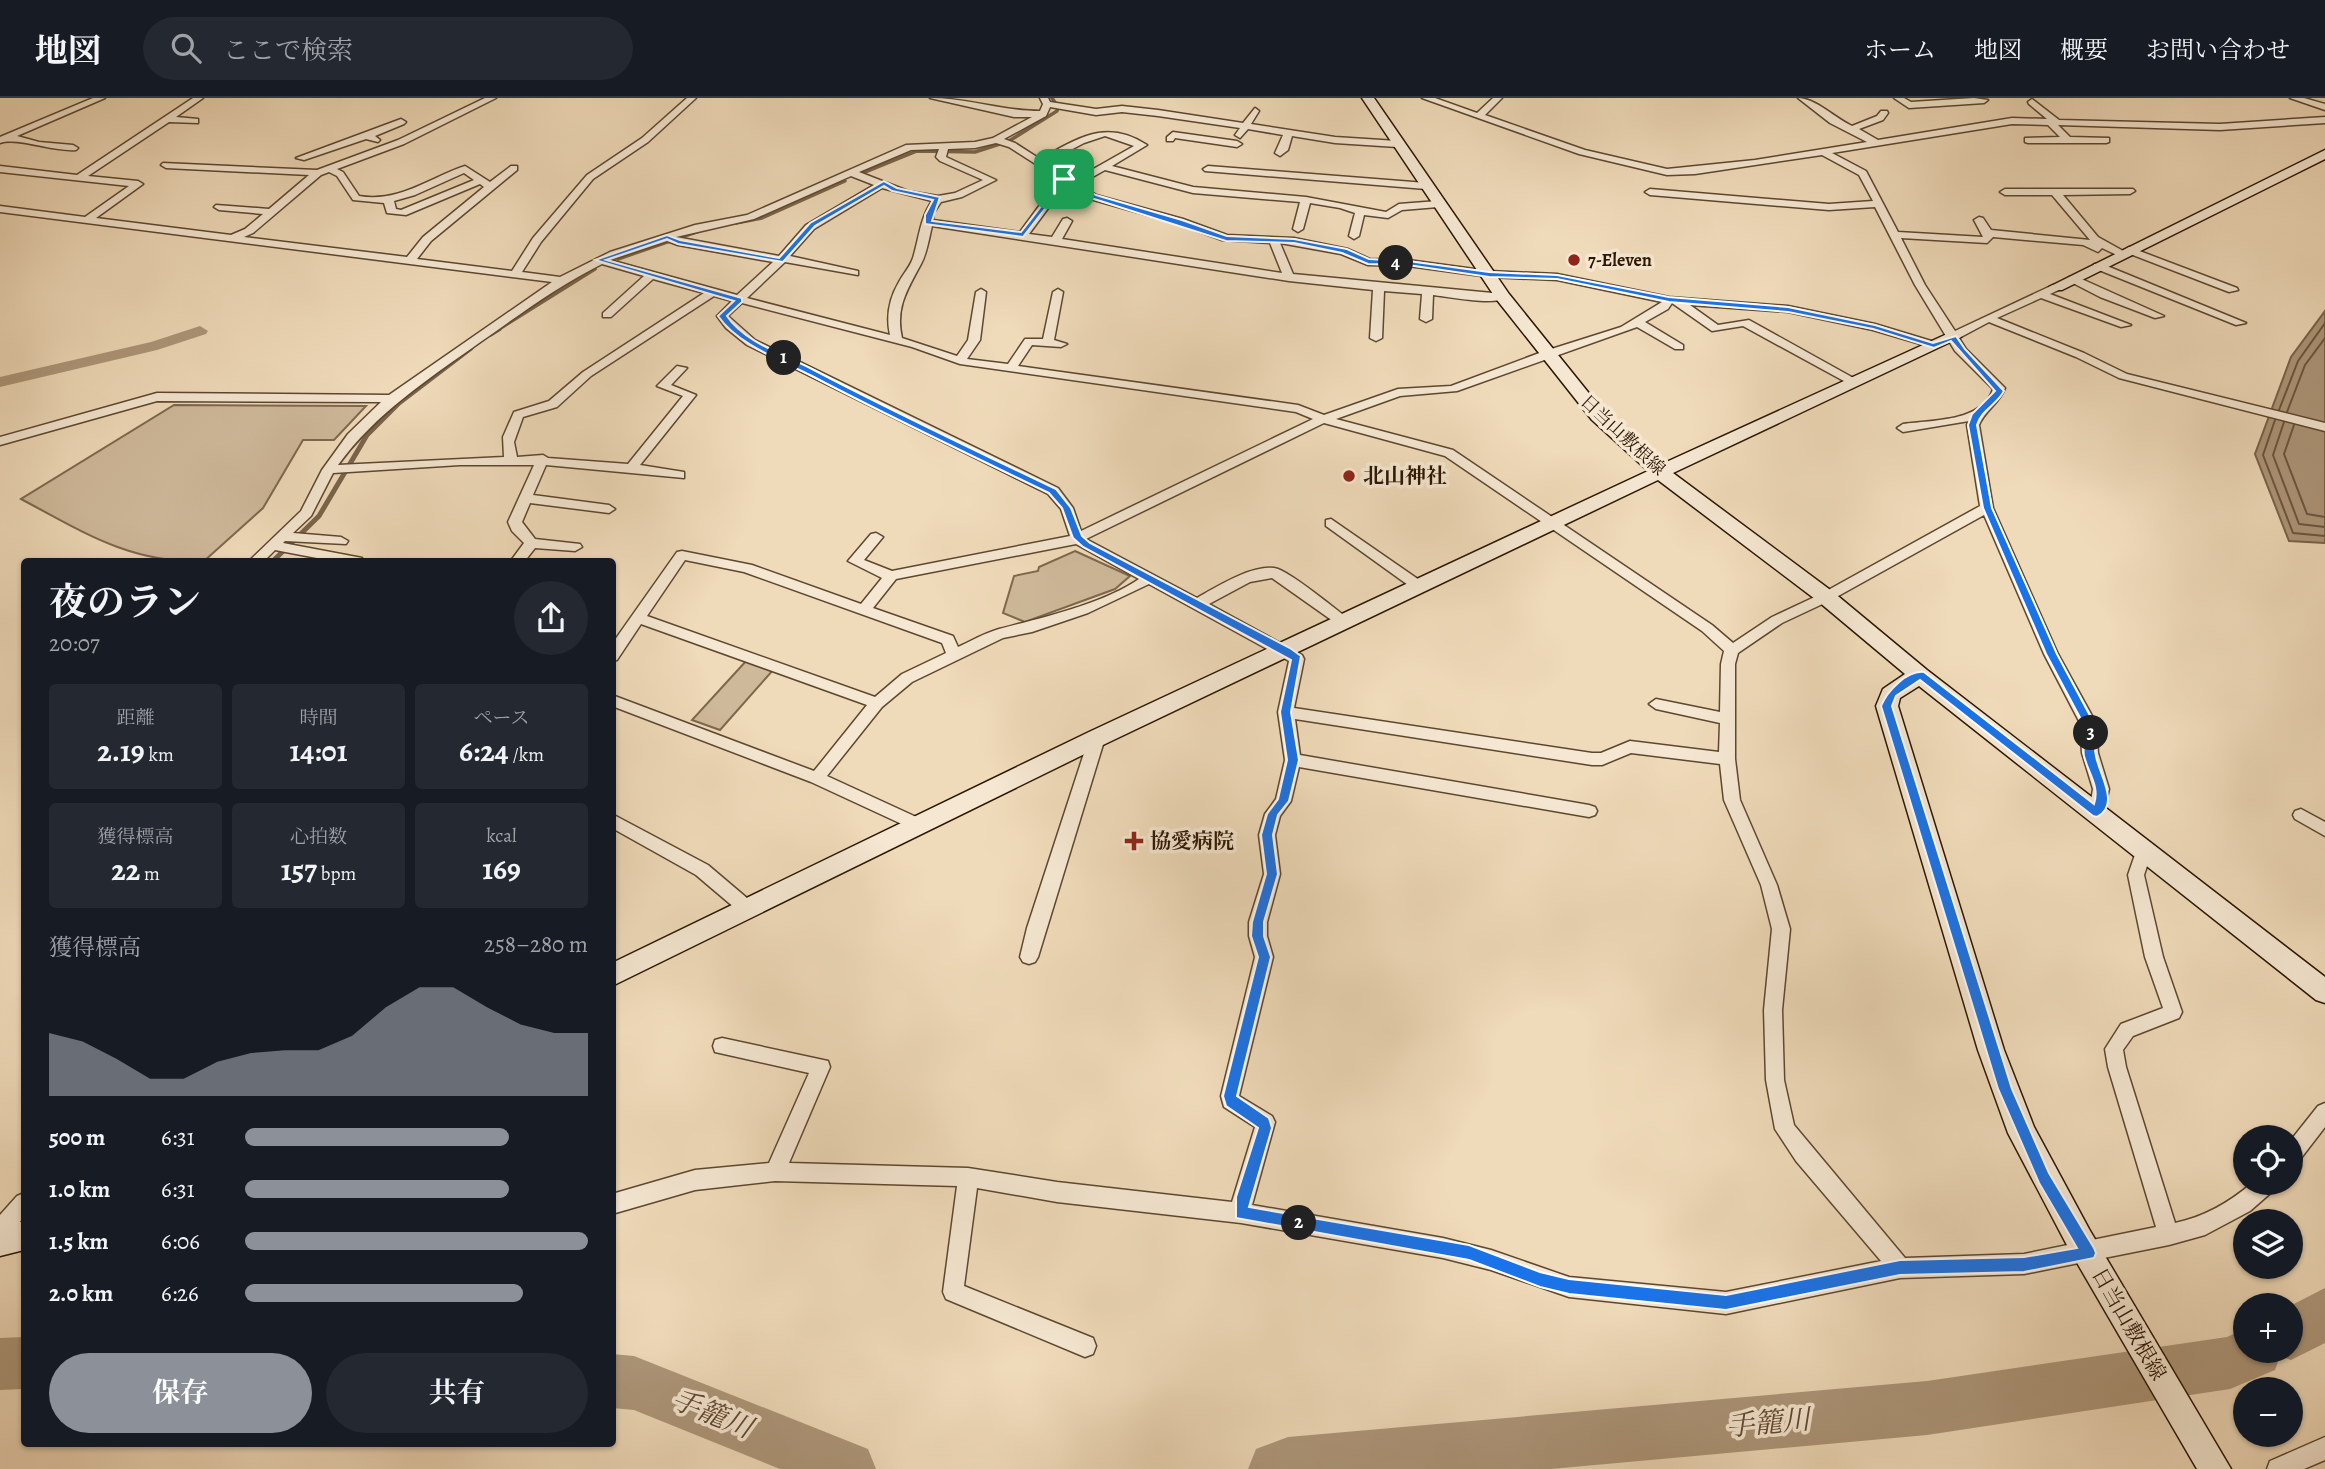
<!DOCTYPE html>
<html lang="ja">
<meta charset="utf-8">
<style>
body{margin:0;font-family:Alegreya,"Noto Serif JP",serif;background:#242831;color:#f1f3f6;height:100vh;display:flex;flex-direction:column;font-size:26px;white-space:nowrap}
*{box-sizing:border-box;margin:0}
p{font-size:23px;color:#9ea1a6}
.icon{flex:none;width:38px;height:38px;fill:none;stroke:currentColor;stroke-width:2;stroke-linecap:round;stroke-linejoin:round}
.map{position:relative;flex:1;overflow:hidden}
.details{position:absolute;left:21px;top:460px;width:595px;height:889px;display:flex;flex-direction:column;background:#171b24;border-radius:7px;box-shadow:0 2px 5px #0004}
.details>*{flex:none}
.fabs{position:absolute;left:2233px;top:1027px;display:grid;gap:14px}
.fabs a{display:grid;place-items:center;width:70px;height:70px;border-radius:50%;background:#171b24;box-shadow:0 2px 5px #0004;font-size:35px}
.pin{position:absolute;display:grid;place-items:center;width:60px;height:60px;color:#fff;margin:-30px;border-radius:14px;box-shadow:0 4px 10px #0006}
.km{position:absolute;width:35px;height:35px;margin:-18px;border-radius:50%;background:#222;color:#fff;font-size:19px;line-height:35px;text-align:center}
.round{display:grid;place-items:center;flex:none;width:74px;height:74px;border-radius:37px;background:#242831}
.headline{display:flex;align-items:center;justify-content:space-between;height:119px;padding:0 28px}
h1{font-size:38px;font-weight:700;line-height:52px}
.metrics{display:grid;grid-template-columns:repeat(3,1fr);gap:10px;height:119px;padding:7px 28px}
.metrics div{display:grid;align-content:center;border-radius:7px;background:#242831;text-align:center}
.metrics b{font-size:30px;font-weight:700}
.metrics small{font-size:19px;font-weight:400}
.metrics p{font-size:19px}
.chart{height:196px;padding:14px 28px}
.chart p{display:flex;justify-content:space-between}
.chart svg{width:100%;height:126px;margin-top:7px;fill:#8c9099;opacity:.7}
.action{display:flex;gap:14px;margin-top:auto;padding:14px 28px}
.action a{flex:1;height:80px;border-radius:42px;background:#8c9099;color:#fff;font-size:28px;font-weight:700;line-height:80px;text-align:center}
.action a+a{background:#242831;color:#f1f3f6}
ul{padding:0 28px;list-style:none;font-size:23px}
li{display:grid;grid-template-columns:112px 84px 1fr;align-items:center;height:52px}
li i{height:18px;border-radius:9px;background:#8c9099}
header{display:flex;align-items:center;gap:42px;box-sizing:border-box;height:98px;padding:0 35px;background:#171b24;border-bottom:2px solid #363941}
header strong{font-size:33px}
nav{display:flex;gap:38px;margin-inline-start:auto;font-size:24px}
.search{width:490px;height:63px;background:#242831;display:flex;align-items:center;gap:18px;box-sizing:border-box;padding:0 24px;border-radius:38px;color:#9ea1a6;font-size:26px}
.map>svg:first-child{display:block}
</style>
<header>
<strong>地図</strong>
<div class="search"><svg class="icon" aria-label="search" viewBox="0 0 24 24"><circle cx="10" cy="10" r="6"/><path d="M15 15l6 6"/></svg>ここで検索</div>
<nav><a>ホーム</a><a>地図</a><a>概要</a><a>お問い合わせ</a></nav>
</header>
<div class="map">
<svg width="2325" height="1371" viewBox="0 0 2325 1371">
<rect width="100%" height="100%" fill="#efdab9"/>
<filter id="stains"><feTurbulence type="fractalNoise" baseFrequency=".00286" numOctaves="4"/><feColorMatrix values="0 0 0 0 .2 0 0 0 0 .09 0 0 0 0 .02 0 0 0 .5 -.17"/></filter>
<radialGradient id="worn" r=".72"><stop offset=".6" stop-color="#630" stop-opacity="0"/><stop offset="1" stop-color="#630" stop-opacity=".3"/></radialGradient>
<g fill="#ceb99a" stroke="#7d684e" stroke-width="2">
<path d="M174,307l192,1 -32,34h-31l-40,68 -60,54c-75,0 -118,-29 -182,-63z"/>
<polygon points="1075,453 1130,478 1115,491 1025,524 1003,515 1014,478 1038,473 1039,469"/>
<polygon points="747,562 774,571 720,632 692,622"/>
</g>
<polygon fill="#ad977a" stroke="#79634a" stroke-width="2" points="2325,213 2325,445 2289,443 2255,356 2291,259"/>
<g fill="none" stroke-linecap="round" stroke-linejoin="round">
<g stroke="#6c563e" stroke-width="2">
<polyline points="2279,312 2298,263 2325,225"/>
<polyline points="2287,314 2305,267 2325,240"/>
<polyline points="2275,322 2263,357 2293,435 2325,438"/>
<polyline points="2284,324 2273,357 2299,426 2325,429"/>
<polyline points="2294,327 2284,356 2307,416 2325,419"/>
</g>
<g stroke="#79634a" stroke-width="3.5">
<polyline points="863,75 917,53 975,54 1009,43 1057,13 1058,9 1052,0"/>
<polyline points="736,125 762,120 845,83"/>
<polyline points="618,161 705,131"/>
<polyline points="496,233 595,171"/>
</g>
<g stroke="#79634a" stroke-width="5">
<polyline points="491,236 499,231"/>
<polyline points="272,464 319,418 367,337 399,305 471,250"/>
</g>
<polygon fill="#ad977a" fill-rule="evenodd" points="200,228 208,233 206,236 157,252 0,289 0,279 151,244"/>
<g fill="#ad977a" fill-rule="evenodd">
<polygon points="2325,1190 2325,1245 2291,1262 2280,1258 2275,1272 2230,1291 1927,1337 1551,1371 1248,1371 1256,1351 1288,1339 1927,1283 2227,1239 2245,1231 2245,1253 2291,1253 2290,1208"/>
<polygon points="24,1239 24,1291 0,1292 0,1240"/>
<polygon points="612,1256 634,1258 868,1351 876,1371 780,1371 634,1312 612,1310"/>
</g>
<defs>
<g id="street">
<path d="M93,0h12l-88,38 22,6 34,3 5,3 -2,2c-23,2 -58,-13 -76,-7v-6z"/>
<path d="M193,0h10l-27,19 22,2v4l-29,-1 -81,54 50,5 5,3 -47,34 135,17 14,-6 18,-15 -44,-4 -5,-3 2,-2 53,4 40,-34 -143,-7 -5,-3 2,-2 154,7 81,-30 87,-42h11l-92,46 -67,25 6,3 16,24c40,7 70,-18 106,-30l25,16 21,-16h6v4l-86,71 -14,18 95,12 21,-33 54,-63 55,-37 45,-40h9l-48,44 -55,37 -52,63 -19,30 38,5 50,-25 85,-27 52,-10 159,-70 69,-3 18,-4 39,-21h-18l-84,-19c37,0 72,13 110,13l3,-7 -3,-6h8l2,4 46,7 26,-3 36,4 85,13 12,-15 4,3 -8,13 84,13 62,4 5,3 -5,3 -62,-4 -43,-7 -4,14 -8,6 -5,-3 8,-18 -35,-6 -8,9 -5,-3 5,-7 -82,-12 -36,-4 -26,3 -46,-8 -4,9 -42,23 11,4 25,16c37,-20 66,-41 107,-14l-35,21 81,21 113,10 80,15 13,-8 39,-3 5,3 -5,3 -36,3 -14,8 -24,-3 -5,21 -5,3 -5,-3 6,-23 -15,-5 -30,-5 -7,26 -5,3 -5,-3 7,-27 -107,-9 -88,-23 -25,14 16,11 87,24 44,16 67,3 54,11 22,10 38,1 81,11 68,3 112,23 119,9 87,18 63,19v4l-4,1 -61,-18 -85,-18 -98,-7 28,20 31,-5 108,60v4l-4,2 -110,-60 -31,5 -40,-28 -4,6 -23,13 38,23v4h-8l-38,-22 -180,64 -57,5 -64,23 117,31 259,175 21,18 39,-26 49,-23 159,-88 -13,-81 2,-4 -66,11 -6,-4 6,-4c29,-4 80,-2 90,-35l-38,-38 -40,-66 -40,-78 -46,3 -179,-15 -5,-3 5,-3 179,15 44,-3 -14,-26 -37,-20 -127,19 -28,1 -88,-21 -157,-56h13l42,15 16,-15h9l-17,17 100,35 82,19 88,-9 112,-18 -37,-19 -32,-25c17,0 37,20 54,28l25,-10 4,-5h6l1,2 -5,7 -24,9 19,11 134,-22 35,1 -18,-15 -1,-2 4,-3 27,21 161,4 105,-7v6l-105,7 -162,-5 12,12 39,1v4l-3,1h-78l-3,-1v-4l35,-1 -12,-12 -36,-1 -180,29 34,18 32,61 85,5 -9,-17 5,-3 4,1 8,12 99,10 -38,-45h-47l-5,-3 5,-3h128l2,2 -5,3 -67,1 35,42 27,15v4l-4,1 -19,-9 -4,4 -15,-7 -90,-8 -6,6 -86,-5 24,47 30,46 98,-46h8v4l-11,5 81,31 -10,2 -80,-29 -44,20 87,35 43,21 198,49v8l-206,-53 -43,-21 -87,-35 -30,16 7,11 39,39c-5,15 -20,22 -26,37l14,83 65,146 38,69 2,30 11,36 -6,27h-12l-2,-4 4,-23 -11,-36 -2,-30 -36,-69 -60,-139 -153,85 -49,23 -44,30 -3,11v95l5,41 37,85 13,44 -8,81 2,70 10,45 111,133 119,-4 132,-27 -48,-160 -3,-18 16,-25 42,-16 -18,-51 -17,-82 10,-29h12l2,5 -8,24 19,82 19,55 -3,6 -46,18 -10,14 3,17 49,156c29,-6 55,-21 77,-40h25l-3,7 -24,21 -45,24 -36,10 -145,29 -124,4 -174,36 -157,-17 -78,-27 -48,-12 -202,-35 -184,-21 -80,-14 -13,98 129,52 3,8 -3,8 -8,3 -139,-58 -3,-7 14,-106 -182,-5 -80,9 -83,24v-20l83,-24 74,-7 40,-90 -94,-21 -2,-6 2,-6 7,-2 106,23 2,6 -41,96 179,5 89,14 175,20 23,-75 -31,-20 -3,-11 34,-139 -6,-21v-14l15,-48 -5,-39 6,-21 11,-15 9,-39 -7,-48 11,-51 -140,-77 -61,29 -56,19 -29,6 -91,44 -30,25 -55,69 98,45 2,5 -2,5 -6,1 -108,-50 -199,-76v-11l202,76 53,-66 -226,-81 -24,36 -5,1v-17l65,-92 5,-1 70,14 109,39 21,-26 -34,-17 23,-27 5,-1 7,4 -19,23 28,11 178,-35 -9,-27 -13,-15 -301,-149 -21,-17 -9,-12 15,-15 -18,-5 -123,80 -34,31 -34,10 -9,25 3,15 26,-2 5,3 80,6 55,-68 -26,-10 20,-20 10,2 -16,17 25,10 -56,70 44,7v6l-138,-13 -13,30 76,10 6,4 -6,4 -79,-10 -8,19 13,17 45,5 2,3 -7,4 -40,-3 -11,14h-14l14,-19 -12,-12 -4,-9 26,-57h-74l-127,8 -22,43 -18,17 48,4 7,4 -2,3 -61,-3 -2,2 74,14 5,1 1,4h-25l-63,-12 -12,12h-15l53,-51 21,-41 26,-36 33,-32 -224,-1 -157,44v-8l157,-44 232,2 163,-113 -552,-70v-6l85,11 44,-31 -129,-14v-6l77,9zM1105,38l29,10 -60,34 -28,-17 38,-20zM996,45l13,4 50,32 -39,53 -87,-12v-6l8,-12 21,-5 34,-17 -50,-23 2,-8 27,-1zM939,51l-3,8 4,4 43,19 -28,13 -17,3 -30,-5 -49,-19 52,-22zM329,74l8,4 16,24 31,3 3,10 19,2 74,-31 4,3 -61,50 -16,20 -163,-20 9,-4 68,-58zM464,75l10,7 -73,30 -5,-1 -2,-8 21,-6zM851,78l23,9 -68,40 -27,31 -103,-19 78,-18zM1066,86l24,15 85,24 47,17 48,3 12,30 -220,-34 10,-18 -5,-3 -4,1 -11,18 -23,-3zM882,90l50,13c-12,17 -13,38 -19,57 -3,9 -10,16 -14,24 -10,17 -13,35 -9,53l-143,-37 38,-36 73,13v-4l-68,-15 24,-27zM932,128l357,55 84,9 -3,48 6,3 6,-3 2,-47 38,3 -2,25 6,3 6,-3 1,-24c17,2 62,11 75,2l-5,-3 -210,-20 -13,-31 61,11 27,11 40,1 81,11 68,3 105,22 -41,25 -79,25 -91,34 -53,3 -74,26 -26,-10 -280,-39 14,-21 29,2 6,-3 -13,-4 9,-48 -5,-3 -5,3 -10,47h-18l-17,25 -41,-5 13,-19 6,-48 -5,-3 -5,3 -8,48 -11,16 -55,-18c-7,-30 5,-48 19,-74 6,-11 8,-26 11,-38zM667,143l11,4 95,17 -36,33 -127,-35zM602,166l42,12 -41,37v4h8l42,-38 51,14 -121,79 -34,29 -35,11 -11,25 1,20 -166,8c38,-52 89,-85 141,-122 40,-28 79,-57 123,-79zM742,205l170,44 48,17 336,48 17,7 -232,112 -8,-23 -15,-20 -303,-148 -27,-24zM1324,325l121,33 257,175 22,20 -3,13 -1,48 -64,-13 -7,5 7,5 64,14 -1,29 -89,-11 -29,12h-9l-298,-45 10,-49 -2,-4 -93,-51 41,-22 22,-4 68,48h10l2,-3 -2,-3c-16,-12 -56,-45 -72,-51 -22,-7 -62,18 -81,29l-111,-59zM1076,446l63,35c-36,25 -98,39 -140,50 -14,4 -28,12 -41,18l-5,-11 -80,-28 23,-29zM685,462l59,12 198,71 4,10 -44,21 -27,23 -228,-81zM1295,621l297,46h10l29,-12 89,11 4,36 37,85 11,44 -8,81 2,70 9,49 21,32 85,100 -155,31 -157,-15 -78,-27 -48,-12 -191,-33 23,-83 -3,-6 -33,-20 34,-139 -6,-21v-14l13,-48 -5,-39 5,-19 11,-15 8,-34 290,50 6,-2 2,-4 -2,-4 -6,-2 -289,-50z"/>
<polygon points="1894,0 1904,0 1911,4 1974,0 1988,2 1984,5 1909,10"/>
<polygon points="2290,0 2304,0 2325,6 2325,12"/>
<polygon points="401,21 406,24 404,26 375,38 380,42 378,44 366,41 304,62 296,60"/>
<polygon points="1173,34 1237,43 1242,46 1237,49 1175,40 1173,43 1167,43 1167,39"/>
<polygon points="1208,68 1426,85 1431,88 1426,91 1205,73 1203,71"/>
<polygon points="2129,149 2237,190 2238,192 2229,194 2125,154 2124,152"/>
<polygon points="2094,166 2102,166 2246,225 2236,227 2094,170"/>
<polygon points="2069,179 2077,179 2164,218 2155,220 2100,199 2069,183"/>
<polygon points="1331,421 1425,486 1427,489 1425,492 1415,492 1326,428 1326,422"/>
<polygon points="1097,634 1105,640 1038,859 1035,864 1029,866 1023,864 1020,859 1027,830 1089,640"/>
<polygon points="2301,711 2325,724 2325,738 2295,721 2293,717 2295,713"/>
<polygon points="612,716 708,767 754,806 757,811 754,816 748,818 742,816 696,777 612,730"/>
<polygon points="2325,1005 2325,1029 2298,1064 2291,1066 2291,1042 2318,1008"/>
<polygon points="24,1095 24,1119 7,1139 0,1142 0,1117 17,1098"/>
<polygon points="2325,1339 2325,1362 2304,1371 2267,1371 2270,1363"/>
</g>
<g id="secondary">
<polygon points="1362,0 1374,0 1509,196 1604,314 1662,366 1947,236 1953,234 1961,239 1673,375 1833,494 1927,572 2325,879 2325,905 2316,902 1919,588 1900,600 1898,608 2004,952 2034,1029 2089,1131 2231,1371 2197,1371 2069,1151 2008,1035 1978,952 1876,608 1883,591 1905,576 1819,504 1658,382 1105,646 612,888 612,865 1089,634 1648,373 1592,322 1497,202"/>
<polygon points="2325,52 2325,61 2062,192 2052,192 2049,189"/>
<polygon points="24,1123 24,1152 0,1158 0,1128"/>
</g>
</defs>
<use href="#street" stroke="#5d472f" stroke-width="3"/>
<use href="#secondary" stroke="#2c1601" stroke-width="3"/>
<use href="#street" fill="#f5e7d2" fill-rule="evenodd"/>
<use href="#secondary" fill="#f5e7d2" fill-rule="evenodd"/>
</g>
<path fill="#1a73e8" stroke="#fff" stroke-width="2" fill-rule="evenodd" d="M1064,79l32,18 86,25 45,16 67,3 53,10 22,10 39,2 81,11 68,3 112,22 119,10 87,18 58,18 23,-7 9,13 39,42c-7,14 -23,19 -27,34l15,83 65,146 37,69c3,11 -1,22 2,33 3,18 25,49 1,61l-4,-1 -173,-136 -24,16 -4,10 120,383 37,84 45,75 2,5 -2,5 -70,14 -124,3 -174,35 -157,-16 -29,-7 -71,-27 -233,-42v-21l22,-69 -32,-22 -3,-10 35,-139 -7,-21 1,-14 14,-48 -5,-39 6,-21 11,-15 9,-39 -7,-48 11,-52 -208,-113 -10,-9 -11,-30 -13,-15c-79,-38 -159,-76 -237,-117 -31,-16 -74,-31 -94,-60l16,-15 -139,-41 72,-25 13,5 99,18 31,-35 74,-42 13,7 43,9 -8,24 89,11zM1065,85l26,15 135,43 68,2 48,10 26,11 40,1 81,12 68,2 112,23 119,10 85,17 61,19 17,-7 44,50 -23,23 -4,11 15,83 63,146 37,69c3,11 -1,22 1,33 4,17 16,30 10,48l-170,-132c-17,-2 -37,19 -43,34l117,383 41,94 38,65 -53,9 -124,3 -174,35 -157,-16 -29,-7 -71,-27 -220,-38 23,-79 -3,-10 -32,-22 34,-139 -7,-21v-14l14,-48 -5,-39 5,-20 11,-14 10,-41 -8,-48 10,-56 -11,-8 -200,-105 -8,-7 -11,-28 -15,-19c-82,-39 -164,-78 -244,-120 -27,-14 -68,-27 -85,-53l15,-14v-4l-136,-38 61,-21 11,5 105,18 32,-36 69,-40 8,5 41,9 -8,15v9l98,13z"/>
<g fill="#8f2418" stroke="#f5e7d2" stroke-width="2.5">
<circle cx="1574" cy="162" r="7"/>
<circle cx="1349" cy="378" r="7"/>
<path d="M1130.5 732.5h7v7h7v7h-7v7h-7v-7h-7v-7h7z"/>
</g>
<g text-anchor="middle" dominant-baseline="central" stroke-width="7" stroke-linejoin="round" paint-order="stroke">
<g font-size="18" font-weight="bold" fill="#2c1601" stroke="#f5e7d2" text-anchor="start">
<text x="1588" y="162">7-Eleven</text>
</g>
<g font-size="18" fill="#2c1601" stroke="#f5e7d2">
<text transform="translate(1623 337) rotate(43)">日当山敷根線</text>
</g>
<g font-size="21" font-weight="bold" fill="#2c1601" stroke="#f5e7d2" text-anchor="start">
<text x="1363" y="378">北山神社</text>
<text x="1150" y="743">協愛病院</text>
</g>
<g font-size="21" fill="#2c1601" stroke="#f5e7d2">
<text transform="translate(2129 1226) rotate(60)">日当山敷根線</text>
</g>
<g font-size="28" font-style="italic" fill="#604a31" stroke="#f5e7d2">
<text transform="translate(712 1316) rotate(22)">手籠川</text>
<text transform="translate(1768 1325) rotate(-5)">手籠川</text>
</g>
</g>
<rect width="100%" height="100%" filter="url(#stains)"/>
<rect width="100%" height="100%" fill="url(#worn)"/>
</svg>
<div class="fabs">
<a><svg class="icon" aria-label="locate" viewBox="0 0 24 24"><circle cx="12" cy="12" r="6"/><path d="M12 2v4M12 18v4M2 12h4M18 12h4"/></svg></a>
<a><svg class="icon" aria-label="layers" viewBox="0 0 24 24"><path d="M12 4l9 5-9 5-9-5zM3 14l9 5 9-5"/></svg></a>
<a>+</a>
<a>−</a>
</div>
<div class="pin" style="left:1064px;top:81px;background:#1e9e55"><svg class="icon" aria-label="arrive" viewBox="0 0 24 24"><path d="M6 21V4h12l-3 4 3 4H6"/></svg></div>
<b class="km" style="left:784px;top:260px">1</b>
<b class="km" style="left:1299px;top:1125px">2</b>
<b class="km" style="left:2091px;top:635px">3</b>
<b class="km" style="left:1396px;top:165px">4</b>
<section class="details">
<div class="headline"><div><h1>夜のラン</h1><p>20:07</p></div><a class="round"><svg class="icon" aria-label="share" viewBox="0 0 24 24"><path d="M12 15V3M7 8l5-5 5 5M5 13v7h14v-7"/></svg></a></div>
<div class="metrics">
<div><p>距離</p><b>2.19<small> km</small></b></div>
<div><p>時間</p><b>14:01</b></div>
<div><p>ペース</p><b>6:24<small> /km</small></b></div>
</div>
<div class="metrics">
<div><p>獲得標高</p><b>22<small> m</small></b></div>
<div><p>心拍数</p><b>157<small> bpm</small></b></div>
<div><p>kcal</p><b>169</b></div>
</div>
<div class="chart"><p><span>獲得標高</span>258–280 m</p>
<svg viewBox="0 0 160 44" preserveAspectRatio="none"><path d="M0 44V22L10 25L20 31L30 38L40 38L50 32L60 29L70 28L80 28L90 23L100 13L110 6L120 6L130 13L140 19L150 22L160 22V44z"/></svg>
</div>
<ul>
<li><b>500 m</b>6:31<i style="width:77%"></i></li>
<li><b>1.0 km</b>6:31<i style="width:77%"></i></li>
<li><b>1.5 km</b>6:06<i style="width:100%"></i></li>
<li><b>2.0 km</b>6:26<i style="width:81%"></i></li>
</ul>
<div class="action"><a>保存</a><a>共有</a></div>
</section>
</div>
